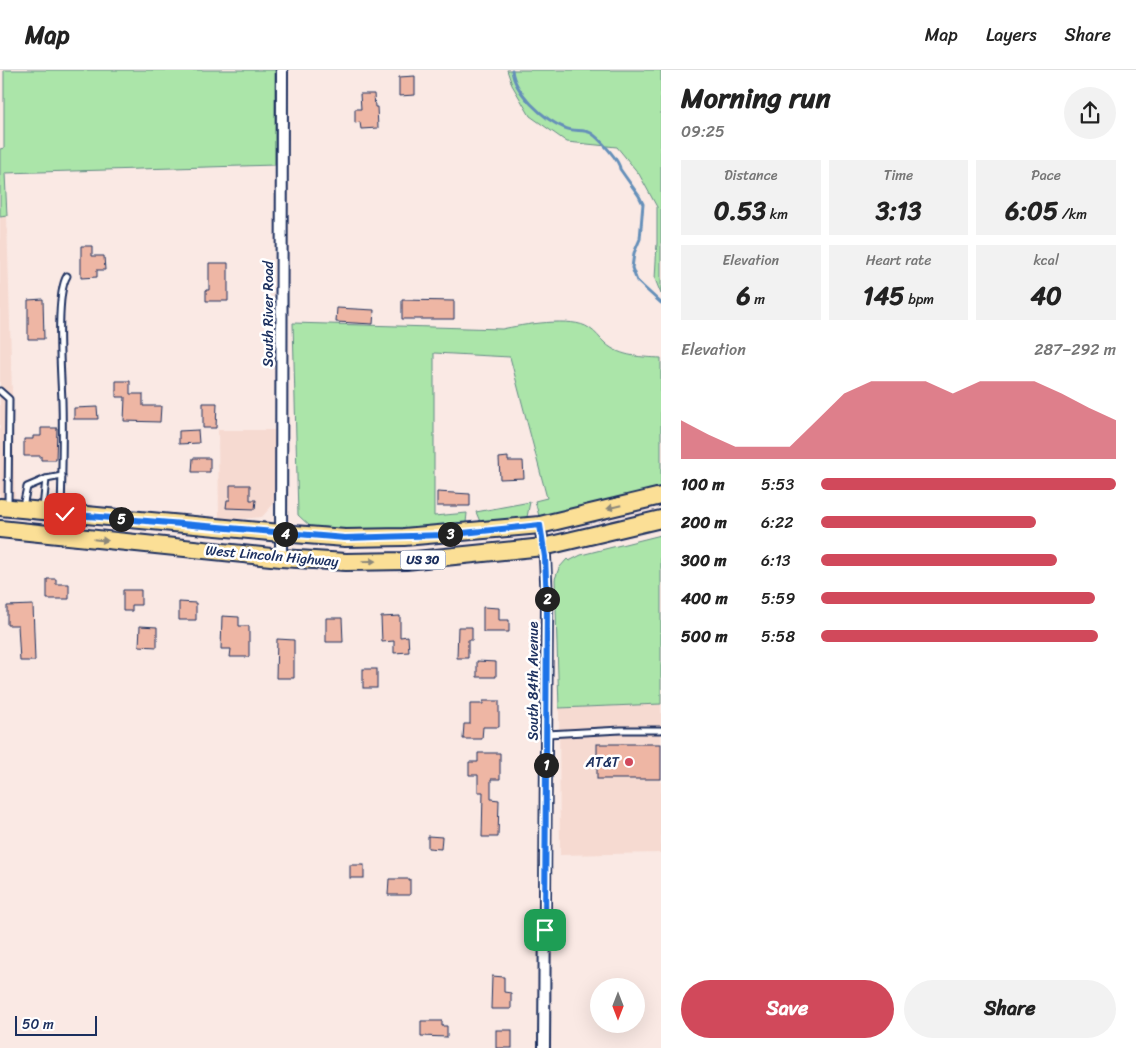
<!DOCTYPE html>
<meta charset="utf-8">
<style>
body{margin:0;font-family:Sriracha,sans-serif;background:#f2f2f2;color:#222;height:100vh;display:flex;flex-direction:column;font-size:19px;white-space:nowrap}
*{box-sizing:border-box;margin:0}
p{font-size:16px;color:#767676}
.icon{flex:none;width:28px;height:28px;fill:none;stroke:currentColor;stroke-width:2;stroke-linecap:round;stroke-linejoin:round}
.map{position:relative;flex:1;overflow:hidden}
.sheet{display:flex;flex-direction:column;background:#fff;width:475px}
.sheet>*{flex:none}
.needle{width:32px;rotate:180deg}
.fabs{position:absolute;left:590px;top:908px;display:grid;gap:10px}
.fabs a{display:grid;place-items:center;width:55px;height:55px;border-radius:50%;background:#fff;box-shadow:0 5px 20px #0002;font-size:25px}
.scale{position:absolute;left:15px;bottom:12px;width:82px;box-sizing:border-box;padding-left:5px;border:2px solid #1b2f5e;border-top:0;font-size:14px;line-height:18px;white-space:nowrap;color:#1b2f5e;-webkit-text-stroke:4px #fff;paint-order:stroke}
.pin{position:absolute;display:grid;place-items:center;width:42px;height:42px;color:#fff;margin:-21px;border-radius:10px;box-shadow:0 2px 8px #0006}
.km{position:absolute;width:25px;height:25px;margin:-12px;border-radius:50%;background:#222;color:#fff;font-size:14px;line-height:25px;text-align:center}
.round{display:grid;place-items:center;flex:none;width:52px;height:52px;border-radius:26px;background:#f2f2f2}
.overview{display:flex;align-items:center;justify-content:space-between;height:85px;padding:0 20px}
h1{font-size:28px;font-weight:700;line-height:38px}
.figures{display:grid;grid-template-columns:repeat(3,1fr);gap:8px;height:85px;padding:5px 20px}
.figures div{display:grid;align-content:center;border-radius:0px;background:#f2f2f2;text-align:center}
.figures b{font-size:25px;font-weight:700}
.figures small{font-size:14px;font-weight:400}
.figures p{font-size:14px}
.chart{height:140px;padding:10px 20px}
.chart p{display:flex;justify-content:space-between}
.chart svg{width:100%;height:90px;margin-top:5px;fill:#d1495b;opacity:.7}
.primary-button{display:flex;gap:10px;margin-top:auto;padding:10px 20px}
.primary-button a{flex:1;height:58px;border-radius:30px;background:#d1495b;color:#fff;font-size:20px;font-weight:700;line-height:58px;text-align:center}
.primary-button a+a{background:#f2f2f2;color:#222}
ul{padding:0 20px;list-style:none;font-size:16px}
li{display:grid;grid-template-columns:80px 60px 1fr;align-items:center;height:38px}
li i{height:12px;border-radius:6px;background:#d1495b}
header{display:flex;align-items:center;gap:30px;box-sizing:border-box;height:70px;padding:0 25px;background:#fff;border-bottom:1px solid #e0e0e0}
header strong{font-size:24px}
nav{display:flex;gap:28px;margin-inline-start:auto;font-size:18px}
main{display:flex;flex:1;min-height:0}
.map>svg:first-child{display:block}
</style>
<header>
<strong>Map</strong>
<nav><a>Map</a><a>Layers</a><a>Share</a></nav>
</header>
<main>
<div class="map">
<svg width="661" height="978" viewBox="0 0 661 978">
<rect width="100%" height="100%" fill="#fae9e4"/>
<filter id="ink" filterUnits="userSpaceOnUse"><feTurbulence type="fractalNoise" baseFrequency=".02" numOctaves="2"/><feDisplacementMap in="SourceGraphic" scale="10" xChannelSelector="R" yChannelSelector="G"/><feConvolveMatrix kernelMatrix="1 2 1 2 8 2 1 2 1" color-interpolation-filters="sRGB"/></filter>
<g filter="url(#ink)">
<g fill="#f6dad1">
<polygon points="7,146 15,431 0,429 0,147"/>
<polygon points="218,360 278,360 276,431 262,447 219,451"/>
<polygon points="661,634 661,783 560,785 559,638"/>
</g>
<g fill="#abe5a9" stroke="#638a84">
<polygon points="4,0 275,0 275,95 5,103 7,146 0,147 0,79 4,78"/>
<polygon points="507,0 661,0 661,224 655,209 657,173 657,137 639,104 617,77 567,72 530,46 512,15"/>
<path d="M293,253l209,6c19,-4 71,-13 87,-1 7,4 11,11 17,16 15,13 36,13 55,14v131l-122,27 -4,-15 12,-3 -37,-141 -76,-4v163l33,-3 -1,10 -52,7 -101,-1 -15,-14z"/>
<polygon points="530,432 527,447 481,454 476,442"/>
<polygon points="661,465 661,634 559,638 555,509 559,498 567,489 569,491 581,485"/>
</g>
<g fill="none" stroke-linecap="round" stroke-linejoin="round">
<path stroke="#658fb9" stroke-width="3" d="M512,0c2,22 32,50 53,58 8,4 19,1 26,5 8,5 29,28 29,36l19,27 4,8 -3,35 -6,14 -2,15 5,13 24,22"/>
</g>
<g fill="#eeb6a4" stroke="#1b2f5e">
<polygon points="415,6 415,25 399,26 399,7"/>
<polygon points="360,24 374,24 375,37 377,37 378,58 361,59 360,52 355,53 355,39 361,39"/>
<polygon points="81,176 92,176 92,186 104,186 105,200 97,200 97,207 81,208"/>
<polygon points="209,193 228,193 228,231 206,231 206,220 209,220"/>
<polygon points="43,229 44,269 28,269 28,230"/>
<polygon points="402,230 454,231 454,249 402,249"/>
<polygon points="337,238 374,240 373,254 336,252"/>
<polygon points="116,311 130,311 130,324 143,324 143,336 161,336 160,352 124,351 125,327 116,327"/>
<polygon points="203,333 217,333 216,358 203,358"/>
<polygon points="97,337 98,349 74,349 74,338"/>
<polygon points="41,358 57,358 56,390 41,390 41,386 24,386 24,369 33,369 33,366 41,366"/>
<polygon points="198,360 199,373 179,374 179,361"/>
<polygon points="508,387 508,391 523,391 524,408 500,409 499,388"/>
<polygon points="193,388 210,388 210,402 192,402"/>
<polygon points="230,415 250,415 250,430 256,430 255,439 226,438 227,430 230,430"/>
<polygon points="437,422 470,424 470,436 437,436"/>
<polygon points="47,509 56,509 56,514 69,514 69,529 47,529"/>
<polygon points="123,520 141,520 141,535 132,535 132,541 123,541"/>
<polygon points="179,532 196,533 196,550 179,550"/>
<polygon points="33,535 35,591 20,591 18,555 7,555 7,536"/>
<polygon points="483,537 499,538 499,550 509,550 509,562 483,562"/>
<polygon points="222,546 239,547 239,556 249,556 249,587 230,587 231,579 221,579"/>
<polygon points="400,546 400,567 408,566 409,582 394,583 394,571 382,572 381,547"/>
<polygon points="326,548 342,548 343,572 326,572"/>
<polygon points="140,556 157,557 157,577 139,576"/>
<polygon points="458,557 472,557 472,570 468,570 468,588 457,588"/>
<polygon points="277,569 294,570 294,608 276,608"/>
<polygon points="477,591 496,592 496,607 477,607"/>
<rect x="363" y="599" width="14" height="19"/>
<polygon points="483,631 499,631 499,657 483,657 482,669 463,669 464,654 470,654 470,634 483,634"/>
<rect x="597" y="674" width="64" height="35"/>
<polygon points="478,683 500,683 500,709 491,709 491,729 499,730 498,767 482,767 483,722 478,722 478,705 469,705 469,692 478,692"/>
<polygon points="428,766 442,767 441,779 428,778"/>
<rect x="350" y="795" width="14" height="13"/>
<polygon points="389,809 410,809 410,825 388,825"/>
<polygon points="492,906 504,907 504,922 511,923 511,939 491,939"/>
<polygon points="421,951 442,951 442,956 447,956 447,967 421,966"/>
<rect x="496" y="960" width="16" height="18"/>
</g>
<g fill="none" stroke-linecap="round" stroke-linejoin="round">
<defs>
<g id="service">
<polyline points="0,321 9,329 8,434"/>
<polyline points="23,436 27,417 46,409 62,406"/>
<polyline points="43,438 46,409"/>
<path d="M61,441c1,-36 2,-74 1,-110 -1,-26 -7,-107 5,-125"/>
<polyline points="547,664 621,660 661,660"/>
</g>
<g id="minor">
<polyline points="540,455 545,487 547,532 544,978"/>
<polyline points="281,488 282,0"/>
</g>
<g id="primary">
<polyline points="0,437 281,463 345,468 404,467 540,455 661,426"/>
<polyline points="0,459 281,488 346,492 406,491 543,477 661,449"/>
</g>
</defs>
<use href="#service" stroke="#1b2f5e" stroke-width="9"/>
<use href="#minor" stroke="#1b2f5e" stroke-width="14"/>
<use href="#primary" stroke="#1b2f5e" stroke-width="20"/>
<use href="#service" stroke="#fff" stroke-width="5"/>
<use href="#minor" stroke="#fff" stroke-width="10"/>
<use href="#primary" stroke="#fbdf96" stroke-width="16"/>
</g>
<defs><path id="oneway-solid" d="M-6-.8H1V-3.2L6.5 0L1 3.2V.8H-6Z" transform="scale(1.25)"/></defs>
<g fill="#8b877a">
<use href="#oneway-solid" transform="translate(614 437) rotate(166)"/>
<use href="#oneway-solid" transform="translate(101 470) rotate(6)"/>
<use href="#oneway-solid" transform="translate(369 491) rotate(-1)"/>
</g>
</g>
<g fill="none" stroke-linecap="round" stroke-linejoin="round" filter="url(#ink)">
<defs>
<polyline id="route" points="65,444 345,468 444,465 540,455 545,487 547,532 545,860"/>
</defs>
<use href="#route" stroke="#fff" stroke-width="10"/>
<use href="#route" stroke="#1a73e8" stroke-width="6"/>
</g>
<circle fill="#d1495b" stroke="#fff" stroke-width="2" cx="629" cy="692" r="5"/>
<g text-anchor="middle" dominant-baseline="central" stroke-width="5" stroke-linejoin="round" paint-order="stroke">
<rect fill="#fff" stroke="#5f6d8e" stroke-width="1" x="400.5" y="480.5" width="45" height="19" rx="4"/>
<g font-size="12" font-weight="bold" fill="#1b2f5e">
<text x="423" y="490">US 30</text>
</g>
<g font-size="14" fill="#1b2f5e" stroke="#fff">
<text transform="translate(268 244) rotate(-90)">South River Road</text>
<text transform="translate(272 486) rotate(5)">West Lincoln Highway</text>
<text transform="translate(533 611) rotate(-90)">South 84th Avenue</text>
</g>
<g font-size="14" fill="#1b2f5e" stroke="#fff" text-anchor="end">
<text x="619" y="692">AT&amp;T</text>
</g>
</g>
</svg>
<div class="fabs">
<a><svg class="needle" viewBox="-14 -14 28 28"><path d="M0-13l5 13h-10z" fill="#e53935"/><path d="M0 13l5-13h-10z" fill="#767676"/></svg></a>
</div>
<div class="scale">50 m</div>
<div class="pin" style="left:545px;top:860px;background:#1e9e55"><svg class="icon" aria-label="arrive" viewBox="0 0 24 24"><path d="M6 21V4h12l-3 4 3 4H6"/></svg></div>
<div class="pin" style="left:65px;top:444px;background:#d93025"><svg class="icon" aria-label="check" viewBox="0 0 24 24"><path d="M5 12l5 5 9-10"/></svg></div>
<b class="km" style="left:546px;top:695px">1</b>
<b class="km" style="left:547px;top:529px">2</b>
<b class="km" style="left:450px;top:464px">3</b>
<b class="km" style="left:285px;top:464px">4</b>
<b class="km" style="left:121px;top:449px">5</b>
</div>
<section class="sheet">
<div class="overview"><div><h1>Morning run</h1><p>09:25</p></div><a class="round"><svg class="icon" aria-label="share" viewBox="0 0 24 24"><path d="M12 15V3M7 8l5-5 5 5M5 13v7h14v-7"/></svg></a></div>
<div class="figures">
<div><p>Distance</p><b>0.53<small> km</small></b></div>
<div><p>Time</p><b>3:13</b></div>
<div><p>Pace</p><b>6:05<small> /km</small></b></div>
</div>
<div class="figures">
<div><p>Elevation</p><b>6<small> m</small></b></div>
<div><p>Heart rate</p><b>145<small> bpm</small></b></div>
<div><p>kcal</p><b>40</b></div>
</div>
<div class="chart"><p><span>Elevation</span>287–292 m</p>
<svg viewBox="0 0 160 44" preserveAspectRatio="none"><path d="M0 44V25L10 32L20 38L30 38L40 38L50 25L60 12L70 6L80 6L90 6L100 12L110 6L120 6L130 6L140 12L150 19L160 25V44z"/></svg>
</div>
<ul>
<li><b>100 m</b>5:53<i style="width:100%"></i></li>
<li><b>200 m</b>6:22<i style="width:73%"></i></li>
<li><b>300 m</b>6:13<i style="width:80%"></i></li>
<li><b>400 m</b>5:59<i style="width:93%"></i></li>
<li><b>500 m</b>5:58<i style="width:94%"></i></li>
</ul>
<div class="primary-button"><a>Save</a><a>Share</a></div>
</section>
</main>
